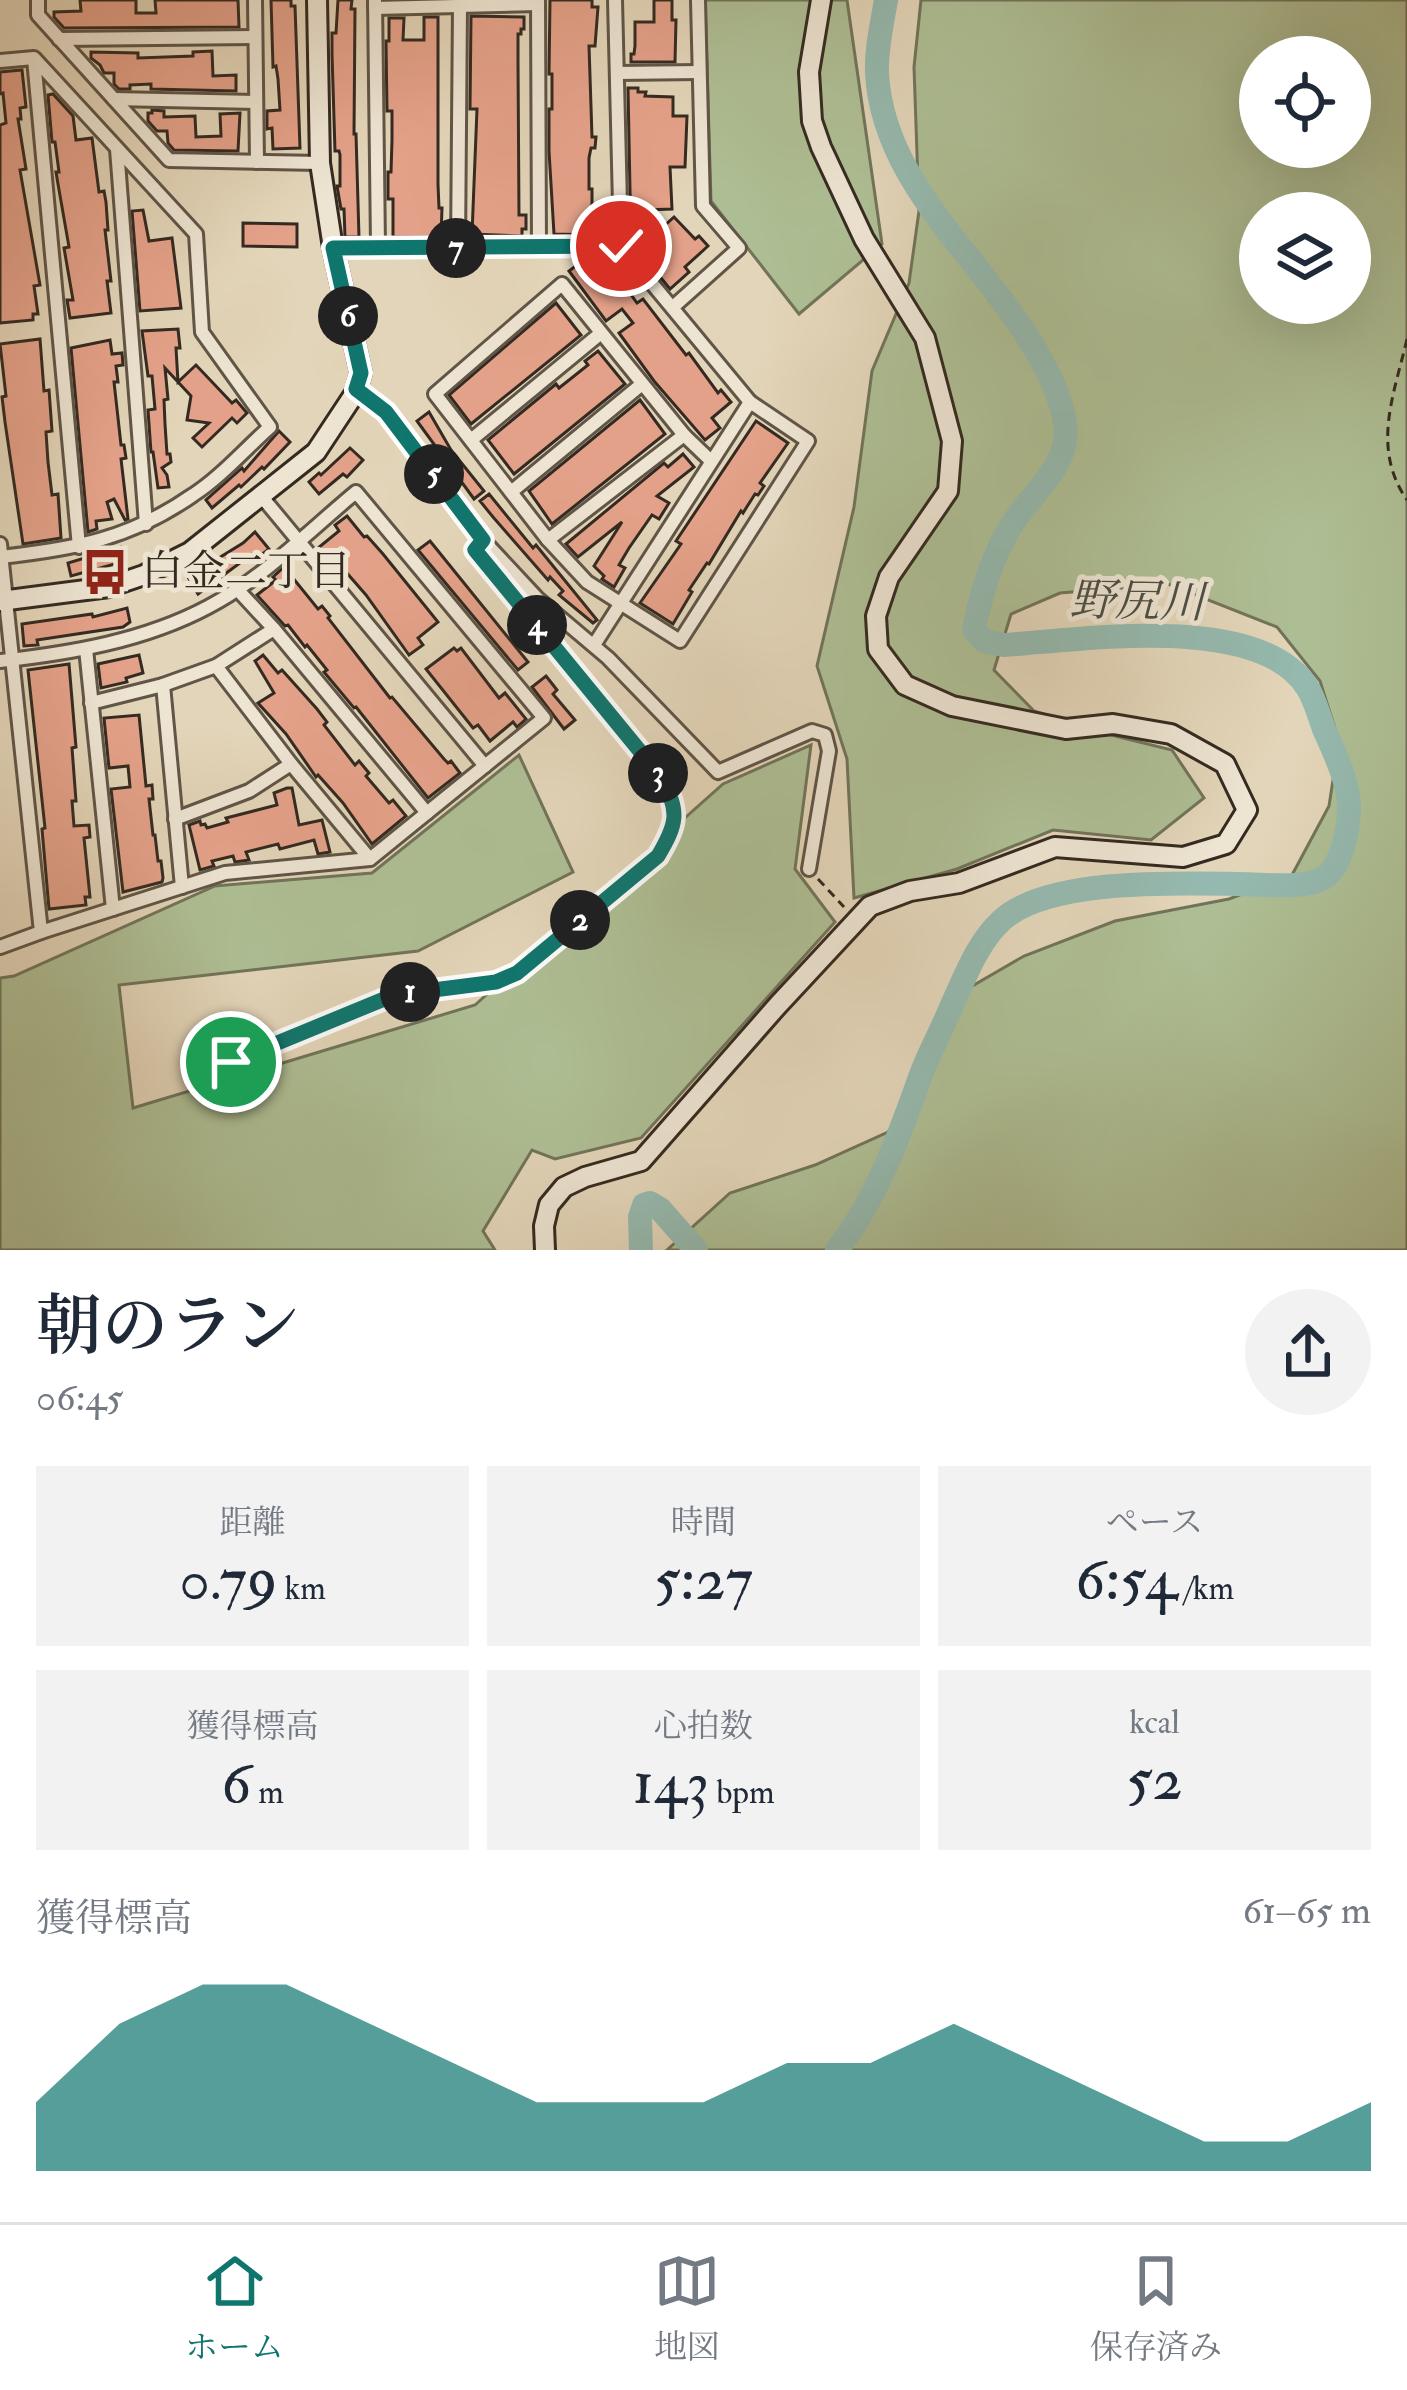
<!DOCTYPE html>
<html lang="ja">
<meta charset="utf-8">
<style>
body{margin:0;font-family:"IM FELL Double Pica","Noto Serif JP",serif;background:#f2f2f3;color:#1f2937;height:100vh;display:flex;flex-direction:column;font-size:45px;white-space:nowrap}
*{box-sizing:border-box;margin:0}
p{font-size:39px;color:#747a83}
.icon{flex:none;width:66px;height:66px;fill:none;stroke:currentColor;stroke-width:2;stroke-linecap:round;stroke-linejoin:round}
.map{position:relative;height:1250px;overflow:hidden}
.drawer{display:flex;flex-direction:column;background:#fff;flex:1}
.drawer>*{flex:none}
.tools{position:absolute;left:1239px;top:36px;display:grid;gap:24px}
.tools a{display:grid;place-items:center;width:132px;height:132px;border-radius:50%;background:#fff;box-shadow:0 12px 48px #0002;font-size:60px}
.pin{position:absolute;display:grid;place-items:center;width:102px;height:102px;color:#fff;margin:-51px;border:6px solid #fff;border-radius:50%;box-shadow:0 3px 12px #0007}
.km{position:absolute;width:60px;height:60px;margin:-30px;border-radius:50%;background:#222;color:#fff;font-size:33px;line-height:60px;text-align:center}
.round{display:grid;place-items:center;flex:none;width:126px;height:126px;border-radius:63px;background:#f2f2f3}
.overview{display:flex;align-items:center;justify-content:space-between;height:204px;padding:0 36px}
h1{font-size:66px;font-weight:600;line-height:90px}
.metrics{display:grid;grid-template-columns:repeat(3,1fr);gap:18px;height:204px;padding:12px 36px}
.metrics div{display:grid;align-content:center;border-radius:0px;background:#f2f2f3;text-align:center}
.metrics b{font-size:60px;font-weight:600}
.metrics small{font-size:33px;font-weight:400}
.metrics p{font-size:33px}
.chart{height:336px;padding:24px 36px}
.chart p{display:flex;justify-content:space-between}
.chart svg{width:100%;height:216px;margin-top:12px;fill:#0f766e;opacity:.7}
.menu{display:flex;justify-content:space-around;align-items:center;height:168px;border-top:3px solid #e0e1e3;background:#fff;font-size:33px;color:#747a83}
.menu a{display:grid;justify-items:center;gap:6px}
.menu .current{color:#0f766e}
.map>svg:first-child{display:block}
</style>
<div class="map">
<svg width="1407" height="1250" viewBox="0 0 1407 1250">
<rect width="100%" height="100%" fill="#e3d5b9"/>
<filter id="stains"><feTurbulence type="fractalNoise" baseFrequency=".00167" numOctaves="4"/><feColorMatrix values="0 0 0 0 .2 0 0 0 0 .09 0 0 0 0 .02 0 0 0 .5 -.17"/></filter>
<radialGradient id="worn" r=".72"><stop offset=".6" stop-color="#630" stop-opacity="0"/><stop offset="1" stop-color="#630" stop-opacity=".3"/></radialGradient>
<g fill="#aebe94" stroke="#71745a" stroke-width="3" fill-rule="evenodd">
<polygon points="705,0 847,0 882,244 799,314 711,201"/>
<path d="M921,0h486v1250h-740l63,-57 85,-28 73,-33 33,-39 34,-97 69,-40 91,-35 114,-22 63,-24 37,-69 10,-65 -19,-60 -43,-54 -109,-43 -108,9 -49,21 -17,56 40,41 73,23 65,16 32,48 -53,42 -98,-10 -96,39 -103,29 -7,-139 -30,-93 37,-159 18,-136 37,-88 10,-72 -5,-144zM1260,57h90v90h-90zM1260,213h90v90h-90z"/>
<polygon points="811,745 795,869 835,922 641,1138 555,1159 532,1150 483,1231 495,1250 0,1250 0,978 14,976 215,886 372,873 519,755 573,872 418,951 119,985 133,1108 475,1005 723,784"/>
</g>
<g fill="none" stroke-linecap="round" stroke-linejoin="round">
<g stroke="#95b9ae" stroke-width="24">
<polyline points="641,1250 640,1217 644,1205 650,1203 660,1209 696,1250"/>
<path d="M837,1250c39,-50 61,-111 82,-170 9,-26 23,-50 33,-75 14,-30 25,-62 50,-85 46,-42 177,-37 237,-36 26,0 57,5 81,-4 22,-9 29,-53 29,-73 0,-25 -15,-55 -25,-78 -5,-13 -9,-30 -17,-42 -48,-75 -227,-47 -303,-42l-20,-4 -10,-11c7,-37 17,-72 37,-104 19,-32 60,-60 54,-102 -4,-34 -27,-72 -46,-100 -53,-79 -137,-150 -142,-251 -1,-24 5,-49 9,-73"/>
</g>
</g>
<g fill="#e4a189" stroke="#342a21" stroke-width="3">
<polygon points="80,0 136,0 136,13 156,13 155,0 238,0 239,27 64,28 54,17 54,12 81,11"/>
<polygon points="271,0 291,0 291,6 295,6 300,148 273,149 272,128 267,129 267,111 280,110 278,79 276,66 273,67"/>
<polygon points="338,0 352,0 351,9 355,9 354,134 356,134 359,237 345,237 344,209 341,209 337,186 340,186 340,155 339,151 335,151 332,54 332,33 336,33"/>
<polygon points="550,0 592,0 592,7 598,7 595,46 589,46 592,137 596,137 595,148 591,148 589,158 589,189 592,189 592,213 594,213 594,235 554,234 549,151 549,109 552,109 552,74 549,74"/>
<polygon points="654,0 672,0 672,20 676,20 675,62 631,62 631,54 634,54 635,46 635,22 654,22"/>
<polygon points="471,16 524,17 524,29 521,29 521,34 518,34 518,62 519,215 526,215 526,229 522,229 522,236 472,234 477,109 470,109"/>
<polygon points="424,17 438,17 438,184 439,208 442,208 441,237 393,237 393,199 388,199 388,172 391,172 392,140 392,111 387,111 386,41 389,41 389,18 404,18 403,40 424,40"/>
<polygon points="212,51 213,76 236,75 236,91 151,89 151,84 130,85 130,89 119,89 114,84 114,73 104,73 100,65 91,58 91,52 138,53 138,58 193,56 193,52"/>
<polygon points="22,70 26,107 20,108 21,119 18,119 26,169 20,170 40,285 34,286 38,314 33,314 33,320 0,323 0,125 6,123 3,93 0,94 0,72"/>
<polygon points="628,88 638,88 638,92 646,92 645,96 673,97 673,116 687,116 685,167 670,167 672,209 645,210 642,206 641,254 631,242"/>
<polygon points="53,94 73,116 76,140 92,138 99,192 104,191 106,202 108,230 105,230 111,281 107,281 111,313 70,318 67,300 73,300 64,248 69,247 58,184 56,172 59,172 55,142 52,142 48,95"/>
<polygon points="152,110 164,111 164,117 195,116 196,137 221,136 220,114 240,113 238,151 174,150 168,143 167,131 157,131 148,121 148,113 152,113"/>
<polygon points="143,210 149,241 172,238 181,308 140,311 132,211"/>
<polygon points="674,217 695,239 699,236 708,246 685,267 689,272 670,289 642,255 666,232 662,228"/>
<polygon points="243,223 297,224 297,247 243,246"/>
<polygon points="607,261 637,303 643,299 686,355 689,353 718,393 721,390 731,402 712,418 720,428 705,440 654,381 619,333 633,323 622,309 606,321 569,271 581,262 590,274"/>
<polygon points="556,303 581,335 471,424 449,395"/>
<polygon points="178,329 180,348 176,348 178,382 196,365 232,403 236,400 247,413 237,423 232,418 202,447 193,438 209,423 187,420 191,396 165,368 168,399 164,400 165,424 167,454 170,454 171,462 162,468 167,475 169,487 158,488 153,452 151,452 148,410 155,409 152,376 148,376 142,331"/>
<polygon points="40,339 44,391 49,390 52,431 46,432 48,462 52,495 58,494 61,538 23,544 5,422 2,397 6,396 0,344"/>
<polygon points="110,340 112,354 122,353 123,365 116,366 118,382 114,382 121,445 124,445 126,458 121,459 128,519 125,520 114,499 107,502 112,519 96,521 97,529 88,532 71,348"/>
<polygon points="598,351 625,384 514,474 488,440 556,384 559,388 588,365 585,361"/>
<polygon points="640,400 665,434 552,524 529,491"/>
<polygon points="429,412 451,450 484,491 474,499 417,421"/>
<polygon points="756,421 788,443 760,483 764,486 758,495 755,494 743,513 741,511 709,564 707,563 689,590 692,592 673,624 640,603 681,544 676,541"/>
<polygon points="279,431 290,442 264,469 262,467 241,487 239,485 212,508 206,500 242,468 244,471"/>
<polygon points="350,448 363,460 347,477 343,474 319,494 309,482 319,473 321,475"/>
<polygon points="683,454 694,467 657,496 669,503 659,519 652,515 629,548 619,565 625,568 614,587 602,579 604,576 594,566 622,522 578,557 566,544 664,463 668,467"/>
<polygon points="489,494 533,548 536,545 597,620 593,623 559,595 563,591 550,577 548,580 493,517 480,501"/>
<polygon points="347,516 364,537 367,536 383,554 438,622 418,638 423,645 409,655 366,595 332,556 327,559 318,548 339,531 335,525"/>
<polygon points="255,532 269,549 256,559 252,554 198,594 188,577 243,543"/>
<polygon points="430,541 528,662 518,670 418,550"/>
<polygon points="121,547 126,561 71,576 68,563"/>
<polygon points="284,567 318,609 322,606 330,616 328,618 390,698 392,697 444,759 448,763 451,761 460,773 428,798 356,707 354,708 324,672 327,670 307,645 305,647 288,625 285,626 257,595 276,580 273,577"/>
<polygon points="127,608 130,622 123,627 37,640 38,645 24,646 22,624 92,614 93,617"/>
<polygon points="454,648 457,651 461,648 499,698 505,693 526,719 517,727 513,722 490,741 478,725 473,728 426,669"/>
<polygon points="139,655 143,673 126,678 127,682 101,688 98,664"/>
<polygon points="263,655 278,673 282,670 317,709 327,722 324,725 355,765 359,761 369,773 366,776 389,803 393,800 406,816 372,844 343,803 318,775 316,777 286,734 258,703 274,693 255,661"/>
<polygon points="69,664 76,747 72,748 76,801 72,801 74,826 89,825 90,837 84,838 90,897 85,897 86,905 49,909 42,829 45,828 28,670"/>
<polygon points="546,676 557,690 553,694 575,720 564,729 532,687"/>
<polygon points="139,715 146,786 152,785 153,799 149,799 153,835 155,835 158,861 161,861 163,878 162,882 123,892 111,789 130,787 128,766 109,768 104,718"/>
<polygon points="287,788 292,788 299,825 322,820 330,852 318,854 314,840 280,849 278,844 246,852 249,860 235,862 233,856 212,861 214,866 200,870 189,825 200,821 201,825 205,824 207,828 228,822 226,818 277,805 274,793"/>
</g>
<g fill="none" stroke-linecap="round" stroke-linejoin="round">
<defs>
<path id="lane" d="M231,1062l163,-67 102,-13 21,-9 141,-117c19,-32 22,-44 4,-78l-187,-228 8,-10"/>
<g id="street">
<polyline points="38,0 38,15 169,160 320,163"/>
<polyline points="255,0 257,162"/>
<polyline points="375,0 378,246"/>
<polyline points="538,0 539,247"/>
<polyline points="615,0 621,246"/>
<polyline points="375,8 538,4"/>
<polyline points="59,39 255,37"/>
<polyline points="34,59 79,547"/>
<path d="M0,61l34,-3 162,176 6,98 68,95c-25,22 -49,50 -77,68 -63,44 -119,54 -193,62"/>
<polyline points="617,73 699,72"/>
<polyline points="114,99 256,102"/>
<polyline points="117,149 146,524"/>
<polyline points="333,248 621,246 750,402 594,645"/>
<polyline points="458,248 460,6"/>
<polyline points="673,307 739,248 703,206 698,0"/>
<polyline points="356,390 386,412 483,540 537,598 608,658 718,772 812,731 825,735 829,751 809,869"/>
<polyline points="471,440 601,333"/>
<polyline points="711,461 684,435 562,284 435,394 548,540 587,582 680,641 808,441 750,402"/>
<polyline points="511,492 642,384"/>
<polyline points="262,497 485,766"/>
<polyline points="548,540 684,435"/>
<polyline points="0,544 41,932 0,947"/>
<polyline points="274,629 427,813"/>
<polyline points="86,649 113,909"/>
<path d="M0,661c71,-8 144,-20 208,-54 54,-28 101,-76 148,-115l188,226 -174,141 -145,14 -184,59"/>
<polyline points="216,666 291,764 370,859"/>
<polyline points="163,685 182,887"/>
<polyline points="91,703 163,685 216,666 274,629 236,588"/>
<polyline points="175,819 249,791 291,764"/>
</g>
<g id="secondary">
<polyline points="0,601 109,587 144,575 190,552 316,452 355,393 361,373 333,248 320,163 317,0"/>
<polyline points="545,1250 544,1226 549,1205 564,1187 585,1177 641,1161 778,1005 870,906 910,891 959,883 1055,847 1183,857 1226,844 1247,810 1225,764 1171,734 1113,724 1066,729 952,706 905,685 878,649 876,616 889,577 948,491 952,441 925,338 864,239 821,147 812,121 809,72 821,0"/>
</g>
</defs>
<use href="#lane" stroke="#605547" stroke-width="12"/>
<use href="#street" stroke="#605547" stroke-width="18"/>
<use href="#secondary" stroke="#342a21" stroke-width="24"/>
<g stroke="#342a21" stroke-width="3" stroke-dasharray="9 6" stroke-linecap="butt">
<path d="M1407,339c-13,56 -36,109 0,161"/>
<polyline points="818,879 844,907"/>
</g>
<use href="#lane" stroke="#ede4d2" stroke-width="6"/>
<use href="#street" stroke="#ede4d2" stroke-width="12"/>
<use href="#secondary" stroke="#ede4d2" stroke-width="18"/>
</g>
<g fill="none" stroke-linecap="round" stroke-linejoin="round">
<defs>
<path id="route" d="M231,1062l163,-67 102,-13 21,-9 141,-117c19,-32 22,-44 4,-78l-187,-228 8,-10 -97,-128 -30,-23 5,-16 -28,-125 288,-2"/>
</defs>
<use href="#route" stroke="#fff" stroke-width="24"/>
<use href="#route" stroke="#0f766e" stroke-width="15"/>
</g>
<defs>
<symbol id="bus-bare" viewBox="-9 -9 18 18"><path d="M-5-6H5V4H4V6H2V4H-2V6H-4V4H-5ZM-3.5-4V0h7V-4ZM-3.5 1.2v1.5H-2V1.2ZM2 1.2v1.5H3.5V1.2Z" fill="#8f2418" stroke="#ede4d2" stroke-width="2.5" paint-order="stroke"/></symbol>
</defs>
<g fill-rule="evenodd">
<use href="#bus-bare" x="72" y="539" width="66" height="66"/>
</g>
<g text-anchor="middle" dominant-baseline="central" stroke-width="10" stroke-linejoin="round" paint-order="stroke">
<g font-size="42" fill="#342a21" stroke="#ede4d2" text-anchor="start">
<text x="141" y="572">白金二丁目</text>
</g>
<g font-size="45" font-style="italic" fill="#4c4e44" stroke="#ede4d2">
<text transform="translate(1137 602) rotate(1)">野尻川</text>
</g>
</g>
<rect width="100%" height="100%" filter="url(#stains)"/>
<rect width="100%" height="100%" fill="url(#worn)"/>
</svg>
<div class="tools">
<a><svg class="icon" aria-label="locate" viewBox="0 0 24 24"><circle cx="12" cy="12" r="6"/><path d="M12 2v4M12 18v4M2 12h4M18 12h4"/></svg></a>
<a><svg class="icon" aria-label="layers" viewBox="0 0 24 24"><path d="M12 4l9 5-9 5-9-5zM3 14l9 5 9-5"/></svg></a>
</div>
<div class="pin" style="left:231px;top:1062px;background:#1e9e55"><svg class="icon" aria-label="arrive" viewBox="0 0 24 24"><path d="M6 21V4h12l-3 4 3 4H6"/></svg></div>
<div class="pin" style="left:621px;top:246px;background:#d93025"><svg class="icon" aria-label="check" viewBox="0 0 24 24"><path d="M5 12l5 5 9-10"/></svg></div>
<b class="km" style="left:410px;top:992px">1</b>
<b class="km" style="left:580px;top:920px">2</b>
<b class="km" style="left:658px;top:773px">3</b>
<b class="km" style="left:537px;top:625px">4</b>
<b class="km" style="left:434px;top:474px">5</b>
<b class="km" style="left:348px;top:316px">6</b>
<b class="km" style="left:456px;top:248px">7</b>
</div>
<section class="drawer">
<div class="overview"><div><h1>朝のラン</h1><p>06:45</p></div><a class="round"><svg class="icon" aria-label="share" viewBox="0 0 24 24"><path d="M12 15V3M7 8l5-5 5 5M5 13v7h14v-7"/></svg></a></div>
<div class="metrics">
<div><p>距離</p><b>0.79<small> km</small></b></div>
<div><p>時間</p><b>5:27</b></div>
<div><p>ペース</p><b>6:54<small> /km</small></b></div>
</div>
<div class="metrics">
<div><p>獲得標高</p><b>6<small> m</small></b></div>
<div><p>心拍数</p><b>143<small> bpm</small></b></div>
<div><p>kcal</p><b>52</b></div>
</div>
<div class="chart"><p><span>獲得標高</span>61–65 m</p>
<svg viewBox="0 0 160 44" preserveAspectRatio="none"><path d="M0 44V30L10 14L20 6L30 6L40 14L50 22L60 30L70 30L80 30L90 22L100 22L110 14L120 22L130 30L140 38L150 38L160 30V44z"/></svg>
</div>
</section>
<nav class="menu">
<a class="current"><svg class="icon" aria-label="home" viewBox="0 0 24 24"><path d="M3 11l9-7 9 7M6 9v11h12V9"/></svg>ホーム</a>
<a><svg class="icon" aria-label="map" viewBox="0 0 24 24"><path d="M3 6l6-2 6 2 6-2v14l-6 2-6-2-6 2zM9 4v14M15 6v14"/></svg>地図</a>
<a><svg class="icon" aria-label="saved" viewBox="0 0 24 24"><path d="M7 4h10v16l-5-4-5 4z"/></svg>保存済み</a>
</nav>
